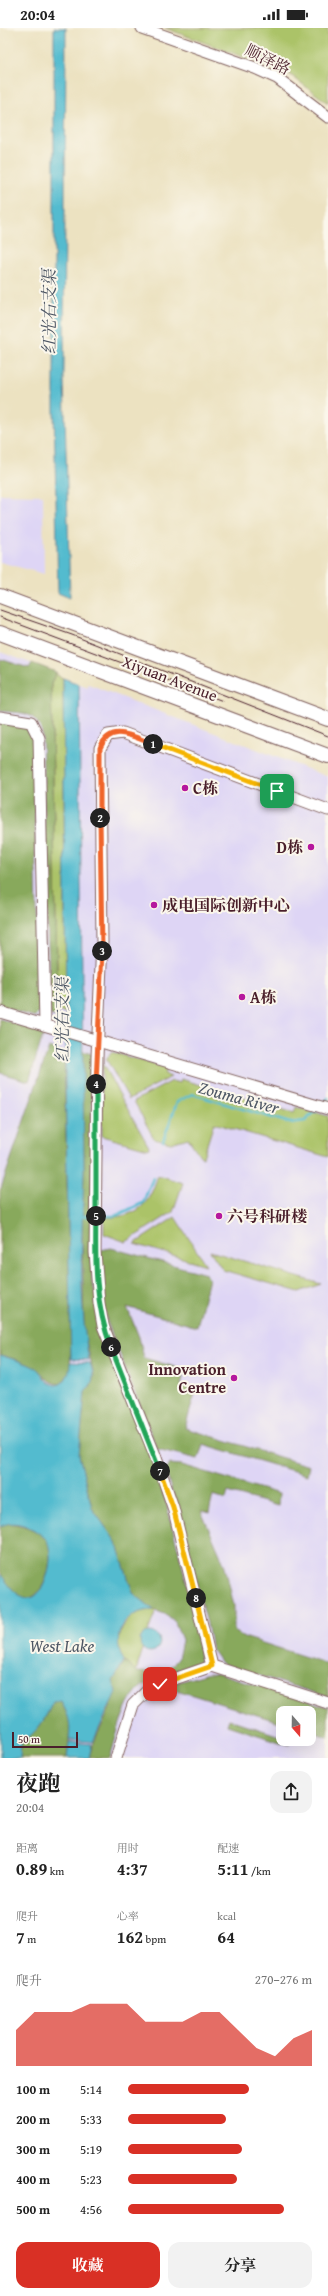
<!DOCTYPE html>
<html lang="zh">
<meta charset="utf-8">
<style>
body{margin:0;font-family:"Gentium Book Plus","Noto Serif SC",serif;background:#f2f2f2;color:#222;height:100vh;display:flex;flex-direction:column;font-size:15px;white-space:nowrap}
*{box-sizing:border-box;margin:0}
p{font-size:13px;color:#767676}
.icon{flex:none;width:22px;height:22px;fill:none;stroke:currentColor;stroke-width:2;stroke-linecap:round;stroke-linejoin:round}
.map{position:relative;height:1730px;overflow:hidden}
.side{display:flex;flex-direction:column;background:#fff;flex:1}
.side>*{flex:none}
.needle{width:26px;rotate:160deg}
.buttons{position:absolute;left:276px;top:1678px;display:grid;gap:8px}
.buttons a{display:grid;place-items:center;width:40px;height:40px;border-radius:8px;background:#fff;box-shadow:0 4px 16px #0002;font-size:20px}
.scale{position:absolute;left:12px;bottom:10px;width:66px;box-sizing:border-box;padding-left:4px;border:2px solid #4a1f2b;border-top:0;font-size:11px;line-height:14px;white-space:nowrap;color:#4a1f2b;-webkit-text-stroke:3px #fbf7ec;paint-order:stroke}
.pin{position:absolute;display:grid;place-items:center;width:34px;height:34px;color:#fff;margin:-17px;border-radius:8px;box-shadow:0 2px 6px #0006}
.km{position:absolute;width:20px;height:20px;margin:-10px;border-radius:50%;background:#222;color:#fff;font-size:11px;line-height:20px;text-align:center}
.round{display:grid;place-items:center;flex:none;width:42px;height:42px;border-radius:12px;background:#f2f2f2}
.headline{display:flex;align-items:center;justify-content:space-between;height:68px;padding:0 16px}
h1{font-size:22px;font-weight:700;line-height:30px}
.stats{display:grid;grid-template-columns:repeat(3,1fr);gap:6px;height:68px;padding:4px 16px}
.stats div{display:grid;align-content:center}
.stats b{font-size:17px;font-weight:700}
.stats small{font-size:11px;font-weight:400}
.stats p{font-size:11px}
.chart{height:112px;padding:8px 16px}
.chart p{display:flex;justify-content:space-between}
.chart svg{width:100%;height:72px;margin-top:4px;fill:#d93025;opacity:.7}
.action{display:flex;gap:8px;margin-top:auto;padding:8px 16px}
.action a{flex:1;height:46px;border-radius:12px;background:#d93025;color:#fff;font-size:16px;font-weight:700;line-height:46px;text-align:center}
.action a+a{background:#f2f2f2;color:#222}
ul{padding:0 16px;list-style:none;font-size:13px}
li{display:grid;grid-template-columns:64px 48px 1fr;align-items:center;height:30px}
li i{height:10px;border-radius:5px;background:#d93025}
.status{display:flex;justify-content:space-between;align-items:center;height:28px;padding:0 20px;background:#fff;direction:ltr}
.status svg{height:11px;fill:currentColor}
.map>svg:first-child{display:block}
</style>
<div class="status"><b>20:04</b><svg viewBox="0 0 49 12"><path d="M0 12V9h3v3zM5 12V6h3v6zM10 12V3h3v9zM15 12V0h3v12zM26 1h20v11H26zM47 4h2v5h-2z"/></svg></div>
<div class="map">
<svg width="328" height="1730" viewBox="0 0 328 1730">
<rect width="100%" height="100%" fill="#fbf7ec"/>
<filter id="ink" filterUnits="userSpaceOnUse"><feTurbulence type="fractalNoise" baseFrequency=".025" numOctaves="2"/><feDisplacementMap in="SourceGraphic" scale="8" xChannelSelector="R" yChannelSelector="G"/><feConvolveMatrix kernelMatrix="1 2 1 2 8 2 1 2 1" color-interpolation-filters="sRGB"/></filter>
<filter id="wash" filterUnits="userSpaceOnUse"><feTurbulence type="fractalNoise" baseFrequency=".012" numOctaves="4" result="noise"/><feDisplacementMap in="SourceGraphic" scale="16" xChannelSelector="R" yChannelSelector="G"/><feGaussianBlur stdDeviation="0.9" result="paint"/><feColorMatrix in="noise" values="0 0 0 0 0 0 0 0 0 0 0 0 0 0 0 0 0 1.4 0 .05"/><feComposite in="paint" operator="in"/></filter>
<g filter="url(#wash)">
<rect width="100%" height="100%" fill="#ece2c1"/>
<g fill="#ded5f5" fill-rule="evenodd">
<polygon points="0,466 43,467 44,546 0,534"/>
<path d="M0,624l56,20 2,4 30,11v-3l240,93v981h-328zM283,1685h26v26h-26z"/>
</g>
<g fill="#abc368" stroke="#7a714a">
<polygon points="165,0 328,0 328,75 289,46"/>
<polygon points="56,644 58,648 63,650 66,986 58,983 51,656"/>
<polygon points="112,1024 166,1040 164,1046 171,1049 129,1071 106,1031"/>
<polygon points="102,1035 149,1119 148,1121 102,1108"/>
<polygon points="181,1051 294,1085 296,1079 328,1088 328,1129 214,1095 203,1129 200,1128 188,1110 171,1115 154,1111 134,1073 172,1053 180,1055"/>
<path d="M158,1147l25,8 -10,29 -47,30 -22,-8v-16c35,-2 44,-11 54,-43z"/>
<polygon points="175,1189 206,1237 134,1216"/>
<polygon points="210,1223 321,1256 299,1264 223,1242"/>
<path d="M146,1582h10l-8,22 -8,6 3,11 -7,22c-29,-17 -20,-53 10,-61z"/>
</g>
<g fill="#88a95c" stroke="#696444">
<path d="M0,631l29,9 3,-5 24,9 -5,12 7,333 -8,-2 -8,-283c-9,-23 -20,-18 -42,-21z"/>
<path d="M0,694c17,1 30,-1 33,19l6,260v12l-4,4 -35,-10z"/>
<polygon points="0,991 44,1004 29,1053 0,1045"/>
<path d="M49,1019l15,6 7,289 -1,31 -9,11c-16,0 -16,-12 -28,-17 -11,-6 -22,-9 -33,-12v-164z"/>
<path d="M82,1023l10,3v229l67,192 40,156 1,32c-16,11 -34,13 -52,20 -23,9 -31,53 -38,75h-21c5,-26 29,-51 24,-77l11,-19 14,10 20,1 9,-3 11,-11 4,-19 -7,-18 -8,-7 -13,-5 -21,-17 -17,-51 -24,-34 -13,-53 6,-63 5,-5 4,-12 -10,-43 -2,-103 2,-58z"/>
<polygon points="111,1220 206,1246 209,1251 197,1299 127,1279 139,1309 144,1330 185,1342 181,1357 196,1362 185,1400 309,1438 307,1447 203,1416 198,1431 157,1421 107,1293 102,1270 101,1222"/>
<polygon points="170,1436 182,1437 279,1466 278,1478 228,1464 226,1471 213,1467 209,1485 201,1483 225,1538 234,1578 234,1603 244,1609 328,1636 328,1669 229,1638 221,1635 212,1622 207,1595 166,1443"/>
<path d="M5,1495c17,1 30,5 42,17 1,4 3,10 3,15 1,19 -14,61 -37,35 -4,-5 -11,-11 -13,-17 0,-11 0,-34 0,-46z"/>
<polygon points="209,1645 221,1646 328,1679 328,1709 309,1703 309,1685 283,1685 283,1695 170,1660 168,1657"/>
<path d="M57,1672l4,1 10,22 -4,35h-47l1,-15c19,-14 22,-21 32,-41z"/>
<polygon points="229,1691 283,1709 283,1711 291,1711 289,1717 227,1697"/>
</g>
<g fill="#52bbcf" stroke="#4e6d7d">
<polygon points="54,0 66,0 64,349 70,570 58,565 54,380"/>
<path d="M63,650l16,6 5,487c-2,63 -6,128 5,189l-18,-1 -6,-280 1,-65z"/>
<path d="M0,1327c12,4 25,7 36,13 5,3 7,10 12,14 15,10 22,-8 22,-20l20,1c5,12 4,20 -5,29l-6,63 13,53 24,34 17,51 21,17c-31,0 -44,26 -30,51l-11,20 3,11 -23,50 -24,-2c2,-18 0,-23 -8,-39l-8,1c-10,20 -13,27 -32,41l-1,15h-20v-184c8,8 12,19 24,23 18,8 27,-30 26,-42 0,-5 -2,-11 -3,-15 -11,-11 -32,-23 -47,-13z"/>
<circle cx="150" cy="1614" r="10"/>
<polygon points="69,1714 92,1716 89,1730 67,1730"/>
</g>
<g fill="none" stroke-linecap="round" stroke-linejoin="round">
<g stroke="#52bbcf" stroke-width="2.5">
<polyline points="323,1076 328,1070"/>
<polyline points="163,1113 177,1074 192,1066 290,1095 305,1093 318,1081"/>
<polyline points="102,1188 115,1188 143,1175 153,1150"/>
<polyline points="80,1189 88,1188"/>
</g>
</g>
</g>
<g filter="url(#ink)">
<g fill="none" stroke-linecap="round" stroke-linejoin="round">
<defs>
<g id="minor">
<polyline points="142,0 255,40 277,50 328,89"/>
<polyline points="0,689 31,694 39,710 45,997"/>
<polyline points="328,782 123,705 108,707 100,720 102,914 97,1028 95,1224 99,1275 103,1298 155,1427 173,1479 212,1638 328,1675"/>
<polyline points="0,984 328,1081"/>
<polyline points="116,1730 133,1677 151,1659 212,1638"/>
</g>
<g id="major">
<polyline points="0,568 328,691"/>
<polyline points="0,605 328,728"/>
</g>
</defs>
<use href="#minor" stroke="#836360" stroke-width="13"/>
<use href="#major" stroke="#836360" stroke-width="16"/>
<use href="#minor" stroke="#fff" stroke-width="11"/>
<use href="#major" stroke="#fff" stroke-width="14"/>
<g stroke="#4a1f2b" stroke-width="1">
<polyline points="0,582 72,607 328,708"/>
<polyline points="0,589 223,673"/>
</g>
</g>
</g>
<g fill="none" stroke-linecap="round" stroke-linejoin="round" filter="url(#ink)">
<defs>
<polyline id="split-1" points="153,716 277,763"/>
<path id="split-2" d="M100,790v-70c11,-26 33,-11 53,-4"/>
<polyline id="split-3" points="100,790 102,923"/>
<polyline id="split-4" points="96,1056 102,923"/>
<polyline id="split-5" points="96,1188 96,1056"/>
<path id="split-6" d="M96,1188c-1,45 -1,89 15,131"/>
<polyline id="split-7" points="111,1319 160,1443"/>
<polyline id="split-8" points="160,1443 173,1479 196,1570"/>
<polyline id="split-9" points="160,1656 212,1638 196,1570"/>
</defs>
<use href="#split-1" stroke="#fff" stroke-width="8"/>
<use href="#split-2" stroke="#fff" stroke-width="8"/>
<use href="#split-3" stroke="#fff" stroke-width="8"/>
<use href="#split-4" stroke="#fff" stroke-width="8"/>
<use href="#split-5" stroke="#fff" stroke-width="8"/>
<use href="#split-6" stroke="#fff" stroke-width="8"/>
<use href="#split-7" stroke="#fff" stroke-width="8"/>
<use href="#split-8" stroke="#fff" stroke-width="8"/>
<use href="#split-9" stroke="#fff" stroke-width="8"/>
<use href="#split-1" stroke="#f5b400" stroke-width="5"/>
<use href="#split-2" stroke="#f0652b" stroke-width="5"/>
<use href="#split-3" stroke="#f0652b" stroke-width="5"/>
<use href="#split-4" stroke="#f0652b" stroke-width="5"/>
<use href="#split-5" stroke="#22a559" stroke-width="5"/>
<use href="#split-6" stroke="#22a559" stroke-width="5"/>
<use href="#split-7" stroke="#22a559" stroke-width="5"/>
<use href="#split-8" stroke="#f5b400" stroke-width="5"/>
<use href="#split-9" stroke="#f5b400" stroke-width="5"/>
</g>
<g fill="#b5179e" stroke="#fbf7ec" stroke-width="1.5">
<circle cx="185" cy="760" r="4"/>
<circle cx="311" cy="819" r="4"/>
<circle cx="154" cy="877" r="4"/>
<circle cx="242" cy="969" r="4"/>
<circle cx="219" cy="1188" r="4"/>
<circle cx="234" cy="1350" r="4"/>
</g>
<g text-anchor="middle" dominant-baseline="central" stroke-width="4" stroke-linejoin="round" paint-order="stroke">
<g font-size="16" fill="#4a1f2b" stroke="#fbf7ec">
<text transform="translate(268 31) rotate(26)">顺泽路</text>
<text transform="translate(170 650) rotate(21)">Xiyuan Avenue</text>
</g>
<g font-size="16" font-weight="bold" fill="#4a1f2b" stroke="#fbf7ec" text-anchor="start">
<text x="193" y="760">C栋</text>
<text x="303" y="819" text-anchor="end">D栋</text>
<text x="162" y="877">成电国际创新中心</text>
<text x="250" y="969">A栋</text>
<text x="227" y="1188">六号科研楼</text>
<text x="226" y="1341" text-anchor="end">Innovation<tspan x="226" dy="18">Centre</tspan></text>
</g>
<g font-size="17" font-style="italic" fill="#4d5664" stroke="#fbf7ec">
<text transform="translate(48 284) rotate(-90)">红光右支渠</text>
<text transform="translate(61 992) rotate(-90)">红光右支渠</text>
<text transform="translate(239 1069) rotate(15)">Zouma River</text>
<text x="62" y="1617">West Lake</text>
</g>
</g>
</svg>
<div class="buttons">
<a><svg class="needle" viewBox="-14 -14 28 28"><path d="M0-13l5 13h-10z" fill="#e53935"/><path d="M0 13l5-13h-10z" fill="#767676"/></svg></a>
</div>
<div class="scale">50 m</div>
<div class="pin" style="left:277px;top:763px;background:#1e9e55"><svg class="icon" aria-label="arrive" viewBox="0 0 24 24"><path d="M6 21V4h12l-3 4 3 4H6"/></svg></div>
<div class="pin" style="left:160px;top:1656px;background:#d93025"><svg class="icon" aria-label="check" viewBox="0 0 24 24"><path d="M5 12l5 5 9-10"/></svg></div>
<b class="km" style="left:153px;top:716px">1</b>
<b class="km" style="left:100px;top:790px">2</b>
<b class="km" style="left:102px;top:923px">3</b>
<b class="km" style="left:96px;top:1056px">4</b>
<b class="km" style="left:96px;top:1188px">5</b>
<b class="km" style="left:111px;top:1319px">6</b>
<b class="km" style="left:160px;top:1443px">7</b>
<b class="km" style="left:196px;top:1570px">8</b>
</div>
<section class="side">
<div class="headline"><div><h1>夜跑</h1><p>20:04</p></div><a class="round"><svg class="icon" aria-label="share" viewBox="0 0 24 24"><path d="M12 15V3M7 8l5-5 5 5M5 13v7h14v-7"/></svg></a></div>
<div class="stats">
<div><p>距离</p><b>0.89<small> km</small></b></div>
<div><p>用时</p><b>4:37</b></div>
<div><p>配速</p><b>5:11<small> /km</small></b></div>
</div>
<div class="stats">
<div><p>爬升</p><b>7<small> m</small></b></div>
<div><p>心率</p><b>162<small> bpm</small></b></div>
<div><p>kcal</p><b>64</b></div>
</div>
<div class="chart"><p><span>爬升</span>270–276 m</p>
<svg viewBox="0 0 160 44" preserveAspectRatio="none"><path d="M0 44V22L10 11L20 11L30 11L40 6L50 6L60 6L70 17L80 17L90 17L100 11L110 11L120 22L130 33L140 38L150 27L160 22V44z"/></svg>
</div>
<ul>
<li><b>100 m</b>5:14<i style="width:66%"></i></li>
<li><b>200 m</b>5:33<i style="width:53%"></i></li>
<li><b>300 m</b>5:19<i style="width:62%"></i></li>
<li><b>400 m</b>5:23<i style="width:59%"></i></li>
<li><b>500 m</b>4:56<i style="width:85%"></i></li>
</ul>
<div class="action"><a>收藏</a><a>分享</a></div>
</section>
